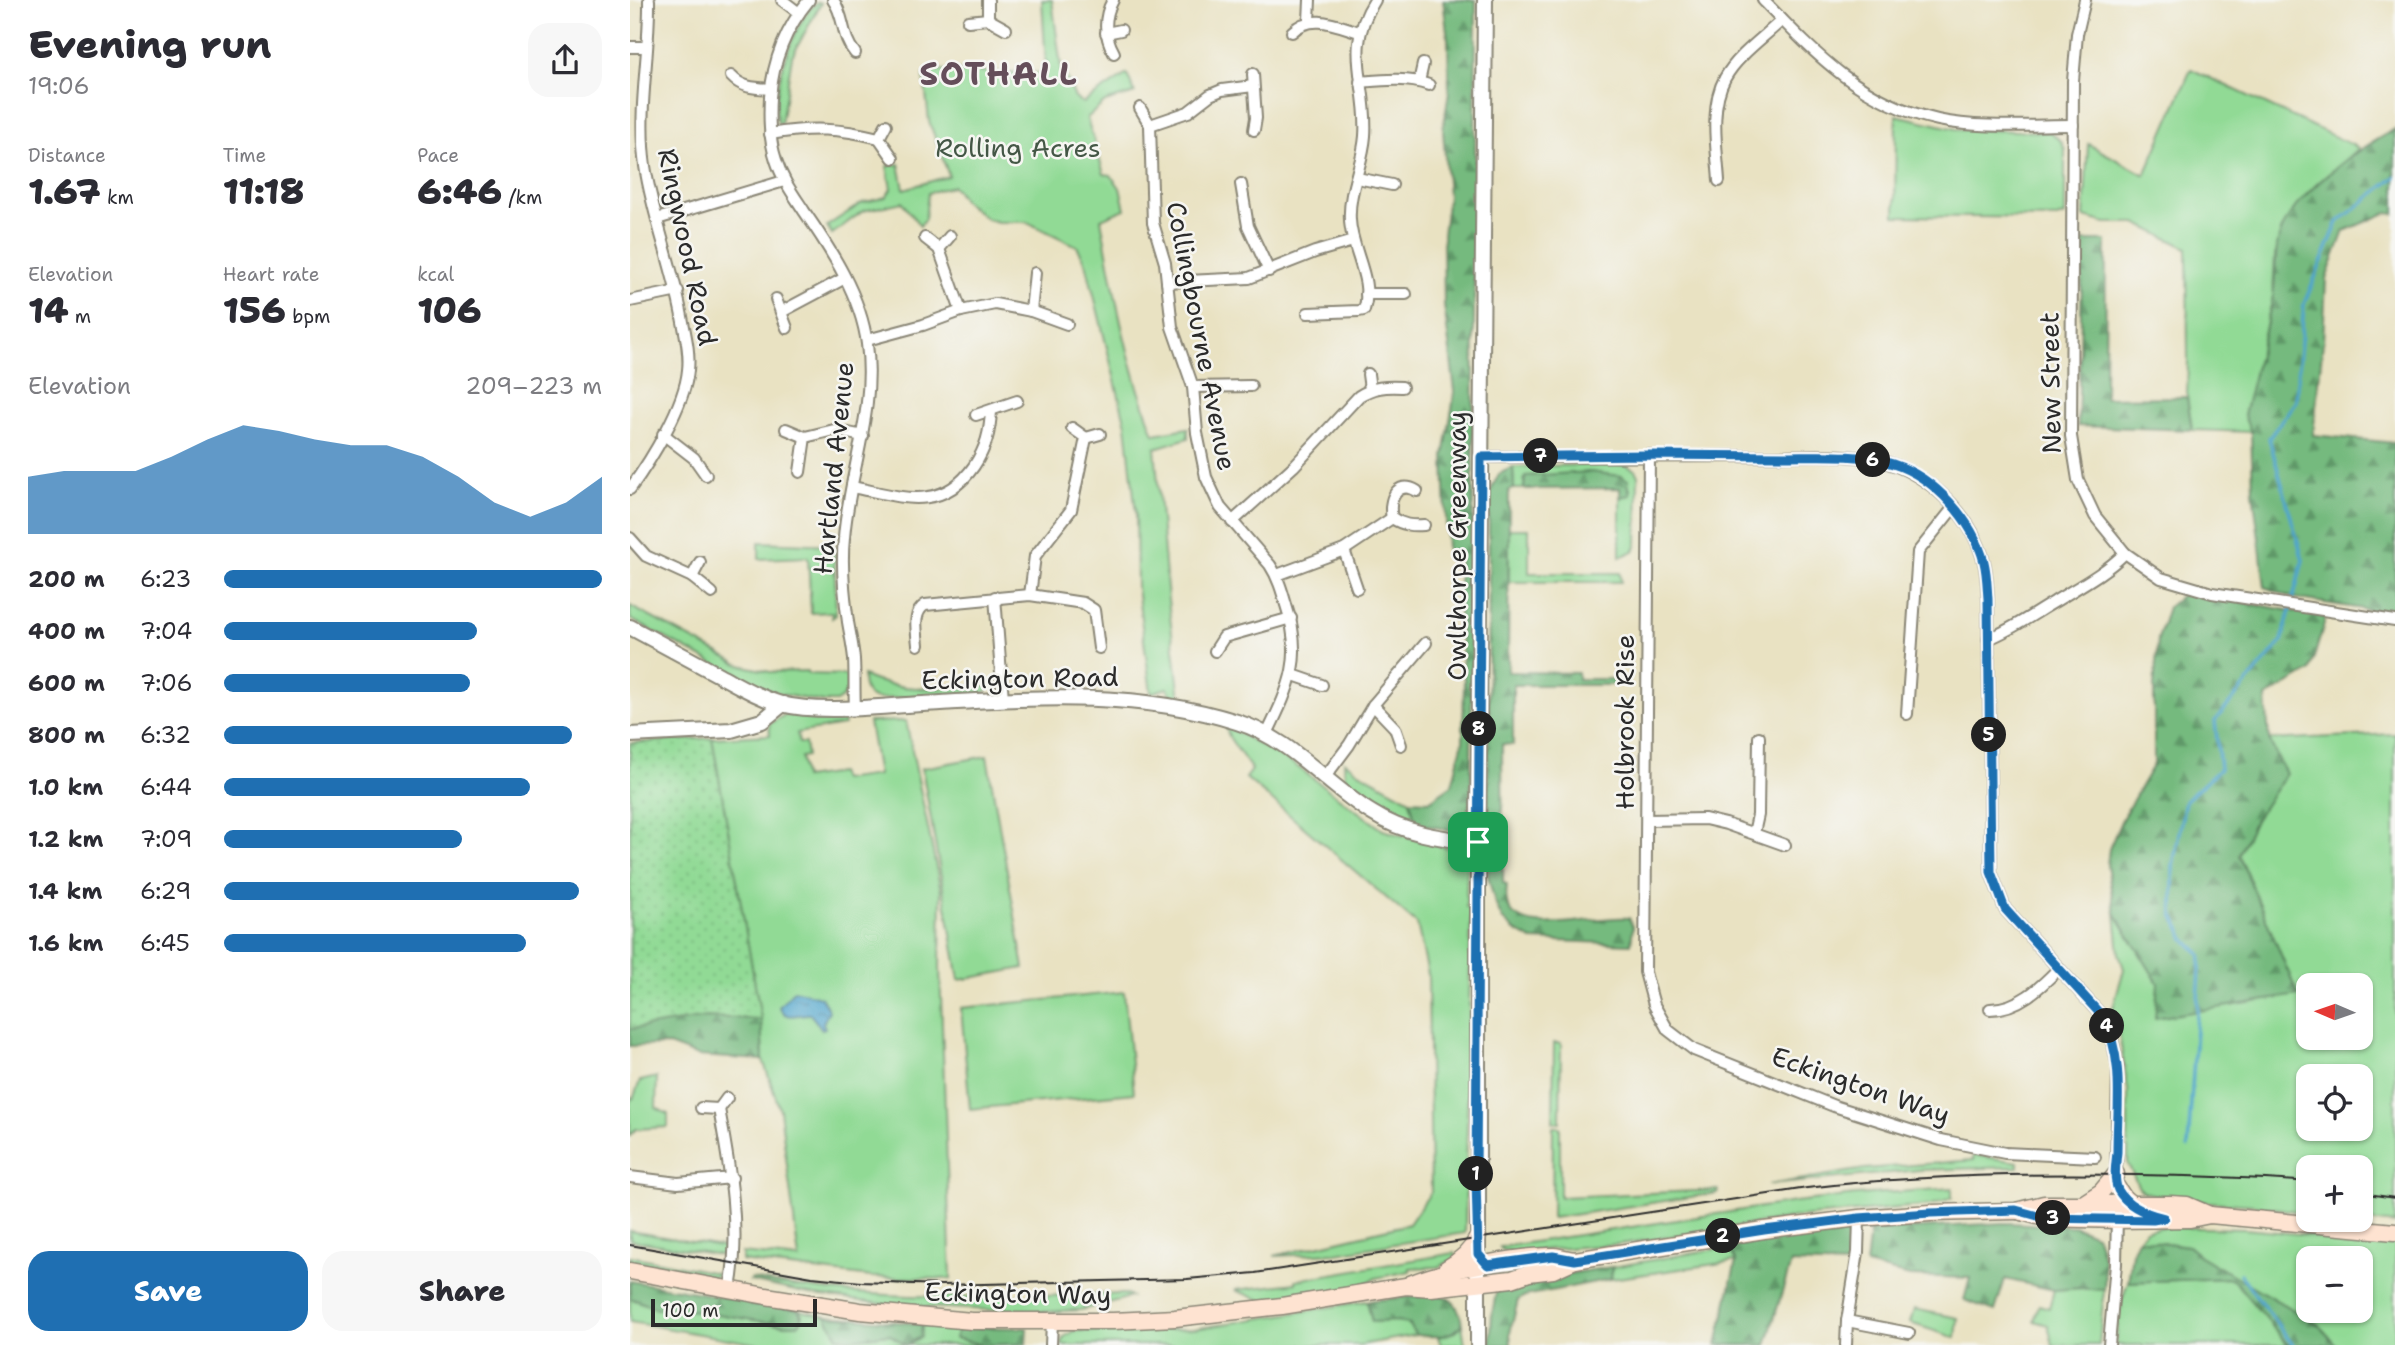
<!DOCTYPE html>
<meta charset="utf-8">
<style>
body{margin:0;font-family:"Shantell Sans",sans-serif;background:#f7f7f7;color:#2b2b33;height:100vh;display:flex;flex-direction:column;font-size:26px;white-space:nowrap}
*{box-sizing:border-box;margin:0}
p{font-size:23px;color:#7c7c81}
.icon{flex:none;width:38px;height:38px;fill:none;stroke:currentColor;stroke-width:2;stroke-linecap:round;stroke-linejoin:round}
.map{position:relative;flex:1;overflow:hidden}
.side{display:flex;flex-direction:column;background:#fff;width:630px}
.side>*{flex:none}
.needle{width:46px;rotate:272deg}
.fabs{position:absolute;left:1666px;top:973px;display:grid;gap:14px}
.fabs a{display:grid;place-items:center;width:77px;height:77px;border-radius:14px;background:#fff;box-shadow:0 2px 5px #0004;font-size:35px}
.scale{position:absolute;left:21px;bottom:18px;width:166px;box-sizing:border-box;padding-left:7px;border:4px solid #2b2b2b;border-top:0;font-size:19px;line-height:24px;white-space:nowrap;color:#2b2b2b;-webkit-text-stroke:5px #f6f6f2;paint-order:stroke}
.pin{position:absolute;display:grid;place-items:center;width:60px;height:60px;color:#fff;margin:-30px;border-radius:14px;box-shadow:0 4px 10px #0006}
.km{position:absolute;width:35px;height:35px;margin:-18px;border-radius:50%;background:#222;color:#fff;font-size:19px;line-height:35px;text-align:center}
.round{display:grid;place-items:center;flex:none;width:74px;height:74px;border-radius:21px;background:#f7f7f7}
.summary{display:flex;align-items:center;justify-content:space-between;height:119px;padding:0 28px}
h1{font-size:38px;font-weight:800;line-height:52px}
.metrics{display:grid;grid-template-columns:repeat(3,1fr);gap:10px;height:119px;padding:7px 28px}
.metrics div{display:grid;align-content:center}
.metrics b{font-size:35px;font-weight:800}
.metrics small{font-size:19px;font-weight:400}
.metrics p{font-size:19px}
.chart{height:196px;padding:14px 28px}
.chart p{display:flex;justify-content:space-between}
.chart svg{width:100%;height:126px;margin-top:7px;fill:#1f6fb2;opacity:.7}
.cta{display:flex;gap:14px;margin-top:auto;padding:14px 28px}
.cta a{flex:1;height:80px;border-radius:21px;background:#1f6fb2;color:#fff;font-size:28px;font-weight:800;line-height:80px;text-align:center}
.cta a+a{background:#f7f7f7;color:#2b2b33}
ul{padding:0 28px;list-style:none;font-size:23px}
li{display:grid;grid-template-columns:112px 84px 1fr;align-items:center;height:52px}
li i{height:18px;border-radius:9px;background:#1f6fb2}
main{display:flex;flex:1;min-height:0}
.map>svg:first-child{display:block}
</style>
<main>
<section class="side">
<div class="summary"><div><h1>Evening run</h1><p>19:06</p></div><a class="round"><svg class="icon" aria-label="share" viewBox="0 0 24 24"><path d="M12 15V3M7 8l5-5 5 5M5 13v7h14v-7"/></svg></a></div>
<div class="metrics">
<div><p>Distance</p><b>1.67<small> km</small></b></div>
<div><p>Time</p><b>11:18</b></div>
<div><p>Pace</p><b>6:46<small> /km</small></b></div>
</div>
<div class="metrics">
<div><p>Elevation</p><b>14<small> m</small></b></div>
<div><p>Heart rate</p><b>156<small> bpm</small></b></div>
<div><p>kcal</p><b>106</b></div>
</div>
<div class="chart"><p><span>Elevation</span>209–223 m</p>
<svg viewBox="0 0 160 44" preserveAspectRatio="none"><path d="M0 44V24L10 22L20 22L30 22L40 17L50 11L60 6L70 8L80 11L90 13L100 13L110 17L120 24L130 33L140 38L150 33L160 24V44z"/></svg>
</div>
<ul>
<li><b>200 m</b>6:23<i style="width:100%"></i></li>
<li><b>400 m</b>7:04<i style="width:67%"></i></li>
<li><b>600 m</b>7:06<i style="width:65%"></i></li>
<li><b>800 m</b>6:32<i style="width:92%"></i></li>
<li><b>1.0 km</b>6:44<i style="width:81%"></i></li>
<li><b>1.2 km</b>7:09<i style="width:63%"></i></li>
<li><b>1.4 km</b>6:29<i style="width:94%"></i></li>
<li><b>1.6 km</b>6:45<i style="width:80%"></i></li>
</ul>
<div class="cta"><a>Save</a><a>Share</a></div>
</section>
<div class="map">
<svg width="1765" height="1345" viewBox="0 0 1765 1345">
<defs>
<pattern id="forest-firs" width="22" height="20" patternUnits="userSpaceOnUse" patternTransform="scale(1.75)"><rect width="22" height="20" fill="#74ba7e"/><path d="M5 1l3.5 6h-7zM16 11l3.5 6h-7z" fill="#5f9767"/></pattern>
<pattern id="garden-dots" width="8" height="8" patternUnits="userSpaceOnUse" patternTransform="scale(1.75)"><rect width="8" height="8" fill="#91da95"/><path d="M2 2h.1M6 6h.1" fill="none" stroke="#7dbb81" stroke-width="1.8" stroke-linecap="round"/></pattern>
<pattern id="water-ripples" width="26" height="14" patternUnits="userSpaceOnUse" patternTransform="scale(1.75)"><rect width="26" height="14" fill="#50a5cc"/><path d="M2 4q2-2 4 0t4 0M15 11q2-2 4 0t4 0" fill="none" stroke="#4387a6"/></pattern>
</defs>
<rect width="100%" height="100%" fill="#f6f6f2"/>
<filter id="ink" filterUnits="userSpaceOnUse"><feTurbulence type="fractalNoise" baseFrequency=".0143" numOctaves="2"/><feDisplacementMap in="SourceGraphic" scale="14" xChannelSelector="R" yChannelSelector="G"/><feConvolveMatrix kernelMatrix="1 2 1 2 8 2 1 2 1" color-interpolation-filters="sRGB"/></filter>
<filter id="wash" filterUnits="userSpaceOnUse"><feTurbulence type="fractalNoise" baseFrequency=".00686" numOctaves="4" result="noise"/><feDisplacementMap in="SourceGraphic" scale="28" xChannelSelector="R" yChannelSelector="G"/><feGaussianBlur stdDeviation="1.57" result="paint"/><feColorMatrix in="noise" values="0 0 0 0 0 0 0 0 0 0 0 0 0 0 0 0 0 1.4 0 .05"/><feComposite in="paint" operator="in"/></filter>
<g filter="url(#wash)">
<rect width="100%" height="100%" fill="#e9e2c2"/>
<g fill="#91da95" stroke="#5e8260" stroke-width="2" fill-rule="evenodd">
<path d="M412,0h10l10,75 4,1 9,22 8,5 44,-29 8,19 -30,9 -18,16 17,56 7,1 9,13 5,21 -24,10c13,74 26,145 53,215l34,-6v10l-33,10 13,152 12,98 -7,-1 -6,-9 -16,5 -14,-105 -1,-74 -10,-89 -40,-162 -9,-17 -50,-24h-29l-11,-3 -23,-18 -11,-15 -25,7 -3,26 -5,7 -18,-24 -39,9 -31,23 -5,-8 35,-23 24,-6 5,-8 -4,-23 12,-2 5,25 45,-13 -20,-55 -5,-46 7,-5 108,3 7,-6z"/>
<path d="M188,2l3,1 -29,53 -11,68 -3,-1c-9,-27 16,-106 40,-121z"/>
<polygon points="1561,69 1729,148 1668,204 1645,255 1643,297 1614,416 1621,432 1562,430 1557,397 1558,359 1557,248 1506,223 1476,223 1454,217 1458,144 1515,175"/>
<polygon points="1266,115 1326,129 1420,132 1431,141 1435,150 1435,215 1427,218 1265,216"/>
<polygon points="994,464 1005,470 1008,476 1007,543 1004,551 990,557 990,497 1000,495 1000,488 973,475 960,472 894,479 894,489 884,489 883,467"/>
<polygon points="879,529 899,529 899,573 990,573 991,582 879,582"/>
<polygon points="129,542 204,545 206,615 202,618 202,612 181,613 178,557 129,559"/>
<polygon points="0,606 110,665 140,672 177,671 178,674 217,675 217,690 212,698 206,702 193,702 150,694 125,686 0,619"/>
<path d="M233,676c41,18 85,12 129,10l-8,7 -105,6c-14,-1 -16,-11 -16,-23z"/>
<polygon points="155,715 213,715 214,725 167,733 169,743 175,743 177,756 171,757 174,778 209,773 212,780 248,775 239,722 276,721 311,891 310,968 321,1279 241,1277 112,1261 112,1253 169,1259 150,1110 133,1060 131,1019 82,738 140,735 139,724"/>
<polygon points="595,725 665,765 753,830 822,849 832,855 837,868 836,907 841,909 835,1233 706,1253 644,1256 779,1224 801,1192 798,974 787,924 616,778 622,770 599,737"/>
<path d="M1765,734v490l-37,-4h3v-53h-53v46l-55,-8 -77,-5 -32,-8 -5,-4 -11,-24v-74l-11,-70 -5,-9 12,-42 -5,-15 -4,-41 43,70 140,12 -60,-140 17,-35 30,-46 -16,-34zM1678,985h53v53h-53zM1678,1076h53v53h-53z"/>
<polygon points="357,756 394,968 329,980 292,768"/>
<path d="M714,761l15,11 51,28 6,24c-28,-10 -50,-23 -71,-44z"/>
<polygon points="494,992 504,1093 340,1109 331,1008"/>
<polygon points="924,1043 931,1043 930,1122 923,1122"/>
<polygon points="27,1077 26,1108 38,1114 38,1127 6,1129 0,1135 0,1098 3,1099 10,1081"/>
<polygon points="923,1127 930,1127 930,1197 1088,1190 1088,1193 922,1218"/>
<polygon points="1344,1155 1388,1162 1388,1167 1290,1170 1138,1185 1235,1169 1343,1160"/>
<polygon points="1322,1188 1322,1198 1301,1205 1170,1217 991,1244 885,1252 872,1250 870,1247 1165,1202 1226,1195"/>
<path d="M1531,1227l84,2 150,14v102h-59l-17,-20 -119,-69 -12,-10 -50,-7 8,-9zM1678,1258h53v53h-53z"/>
<polygon points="0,1231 97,1248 96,1256 0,1240"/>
<polygon points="1097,1247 1106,1261 981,1279 982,1267"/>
<polygon points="824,1253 827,1257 809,1267 780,1268 780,1271 746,1278 725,1289 636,1302 605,1290 666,1283 666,1280"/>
<polygon points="0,1256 87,1273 87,1275 80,1277 0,1261"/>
<polygon points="1602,1278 1658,1345 1486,1345 1489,1309 1498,1282"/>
<path d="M122,1279c125,25 247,17 373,15l6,3 -50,13 -36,2 -146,-6 -85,-11 -64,-14z"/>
<polygon points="1449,1288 1474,1290 1469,1345 1423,1345 1418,1325 1404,1321 1409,1305 1419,1308 1424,1290"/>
<polygon points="0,1298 26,1308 172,1315 169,1310 196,1316 208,1337 221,1339 259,1334 276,1345 133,1345 0,1322"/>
<polygon points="737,1301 742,1322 768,1321 780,1325 786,1335 730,1345 432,1345 433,1338 443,1331 564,1329"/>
<polygon points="1284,1309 1328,1318 1326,1338 1280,1323"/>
<polygon points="292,1324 329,1327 326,1338 353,1345 278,1345 291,1337"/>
<polygon points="832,1325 835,1345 811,1345 808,1337 825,1332"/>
</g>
<g fill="url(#forest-firs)" stroke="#507254" stroke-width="2">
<path d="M813,0h33l-5,782c-1,20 0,37 -19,48l-36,-6 -6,-24 19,1 23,-16 11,-44 1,-61 -5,-63v-67h-12l-3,-94 11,-65 -11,-86 -1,-71 5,-38 -5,-66 6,-39 -1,-52z"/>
<path d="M1765,129v85l-9,-1 -42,18 -18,48 -3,63 -10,93 82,8v171l-102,-16 -28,-11 -12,-96 -2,-59 -7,-16c8,-38 20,-76 28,-115 5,-21 1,-42 7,-64 14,-44 78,-87 116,-108z"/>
<polygon points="1453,241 1476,241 1475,398 1557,397 1562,430 1448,426"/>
<path d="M883,467l1,22 -5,1 -1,182 70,1v6h38v6h-103v60l-11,-1 1,139 4,1c-1,10 -2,19 4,27 18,26 90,3 118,7l4,9 -2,17 -99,-4 -18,-10 -12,-11 -7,-16 -7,-27 1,-382 10,-20z"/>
<polygon points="960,472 992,476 998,480 1000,495 990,497 990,488 894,489 895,476"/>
<polygon points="1555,592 1696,617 1680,671 1636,697 1639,740 1656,774 1625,820 1609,855 1668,995 1525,1018 1528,983 1485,913 1477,865 1479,849 1492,819 1524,764 1524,687 1528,639 1538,607"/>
<polygon points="76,1017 131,1019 133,1060 68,1056 39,1045 0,1046 0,1029"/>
<path d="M1374,1223l70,3 22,9c8,18 10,35 8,55l-25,-2 -25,2 -49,-11 -10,32 -31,-11 6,-22 -60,-2 -44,-11 4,-34z"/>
<polygon points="1190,1231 1215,1232 1221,1237 1224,1245 1221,1265 1161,1263 1136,1345 1087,1345 1106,1261 1097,1247"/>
<polygon points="1508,1239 1558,1246 1570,1256 1689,1325 1706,1345 1658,1345 1602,1278 1498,1282 1502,1253"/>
<polygon points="982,1267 981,1279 895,1296 888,1300 880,1333 881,1345 860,1345 862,1314 867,1288 877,1283"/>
<polygon points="0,1281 169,1310 172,1320 168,1325 153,1325 69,1311 26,1308 0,1298"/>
<path d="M807,1294c18,5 23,14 25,31 -13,14 -29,12 -46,10l-6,-10 -12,-4 -26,1 -5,-21z"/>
<polygon points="196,1316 292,1324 291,1337 276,1345 259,1334 221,1339 208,1337"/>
<polygon points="329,1327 397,1328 396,1344 353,1345 325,1338"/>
</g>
<polygon fill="url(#garden-dots)" stroke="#5e8260" stroke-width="2" points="82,738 131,1019 76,1017 0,1029 0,743"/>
<path fill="url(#water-ripples)" stroke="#3e687c" stroke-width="2" d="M164,990l27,7 8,14 -6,12 2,5 -3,1 -12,-15c-12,-1 -24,8 -31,-7z"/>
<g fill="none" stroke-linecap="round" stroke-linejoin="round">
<g stroke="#50a5cc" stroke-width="3.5">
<polyline points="1558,1147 1571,955 1555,939 1543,914 1543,865 1555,801 1590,769 1585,721 1652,641 1673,560 1639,438 1666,401 1674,304 1708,222 1765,177"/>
<polyline points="1610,1274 1663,1345"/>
</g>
</g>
</g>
<g filter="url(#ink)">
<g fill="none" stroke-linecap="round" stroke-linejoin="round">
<defs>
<g id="minor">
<polyline points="152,0 169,13"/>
<path d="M179,0c-23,28 -36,60 -39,97 -1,21 -1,42 6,63 6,19 17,34 28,51 27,39 57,85 63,133 9,67 -18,128 -23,194 -3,28 0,56 4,84 2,12 5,25 6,37 1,16 0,32 1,48"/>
<path d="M203,0c12,16 8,37 22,53"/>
<path d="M483,0c-10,18 -9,35 1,53"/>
<path d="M1133,0c53,55 97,102 175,120 40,9 94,5 135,5"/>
<polyline points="1455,0 1447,34 1443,81 1441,436 1448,480 1465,516 1495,553 1531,578 1582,593 1765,621"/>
<polyline points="358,19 358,0"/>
<polyline points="338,21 358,19 376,29"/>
<polyline points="679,21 680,0"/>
<path d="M662,32c19,-19 44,-7 67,0"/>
<polyline points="476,33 491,30"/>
<polyline points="0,47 16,47"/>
<polyline points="623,74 626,118 624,130"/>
<path d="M101,76c11,12 23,12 40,13"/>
<path d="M730,82c23,-2 47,-5 69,3"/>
<polyline points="789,82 793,64"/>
<path d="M510,108l10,17 3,98 12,40 7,64 21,60 4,46 9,44 14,30 50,58c8,12 12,26 16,40 18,53 4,81 -19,129"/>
<polyline points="256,125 249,138 263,158"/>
<polyline points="520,125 558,112 580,95 592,90 623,86"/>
<path d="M140,134c41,-7 69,-6 109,4"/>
<polyline points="727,178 762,185"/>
<path d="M1089,181c-2,-32 -10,-74 6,-103 13,-23 38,-40 57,-58"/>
<polyline points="611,184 618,226 639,271"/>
<polyline points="27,219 154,181"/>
<polyline points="295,238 309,249 331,311"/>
<polyline points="309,249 320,236"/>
<polyline points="537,282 619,278 685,252 723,241"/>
<polyline points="736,294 776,294"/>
<polyline points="146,299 157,328"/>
<polyline points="0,301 48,291"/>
<polyline points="153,311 215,278"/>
<polyline points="401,311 405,273"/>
<path d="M678,313l51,-2 5,-1c10,-30 -13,-60 -14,-90 -2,-28 13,-56 15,-84 4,-53 -23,-85 10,-136"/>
<polyline points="237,340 293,325 331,311 365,304 401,311 437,324"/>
<polyline points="738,374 740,389"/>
<polyline points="563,387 621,386"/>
<polyline points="346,415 387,401"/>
<polyline points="156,429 175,437 204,430 233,436"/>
<polyline points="33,434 64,458 76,475"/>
<polyline points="456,438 470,434"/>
<polyline points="1019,455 1015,972 1024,1005 1038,1030 1064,1050 1204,1106 1311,1140 1375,1153 1465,1157"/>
<path d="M851,457c95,-1 189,-1 283,-1 40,0 96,-5 133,10 40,16 76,53 87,96 3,12 3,24 4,37l3,273 14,37 98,108 8,17 7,33 -2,111"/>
<polyline points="170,472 175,437"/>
<path d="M222,487c47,9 89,27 122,-21 12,-18 16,-34 17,-55"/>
<path d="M0,489c21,-29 55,-84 58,-119 2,-16 -2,-33 -5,-48 -9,-53 -30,-103 -38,-156 -8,-56 5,-111 4,-166"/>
<path d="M787,491c-21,-12 -29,10 -25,27 11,7 19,8 32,7"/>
<path d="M602,522l62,-56 65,-70c15,-9 26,-10 43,-9"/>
<polyline points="0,538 16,556 62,577 82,593"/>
<polyline points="714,550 727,588"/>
<polyline points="647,575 714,550 762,518"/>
<polyline points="62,577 70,562"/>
<polyline points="400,595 405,556 441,510 456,438 442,428"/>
<polyline points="365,597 373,699"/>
<path d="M1358,639c23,-9 44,-24 66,-37 24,-15 51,-29 71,-49"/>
<path d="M288,645c-1,-14 -6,-32 7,-40l105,-10 53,8 11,7 5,38"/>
<polyline points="585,651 594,637 661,618"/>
<polyline points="663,675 692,685"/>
<polyline points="743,705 765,728 771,745"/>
<polyline points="1277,714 1288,552 1324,507"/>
<polyline points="695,777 719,745 743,705 796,643"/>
<polyline points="1017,820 1075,819 1096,824 1155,845"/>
<polyline points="1124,833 1128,815 1129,737"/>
<path d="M1360,1009c28,0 50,-21 69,-41"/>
<polyline points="71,1108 89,1109 97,1098"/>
<path d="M89,1109c11,60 22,119 11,180"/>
<polyline points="0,1177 48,1183 102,1178"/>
<polyline points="1217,1321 1279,1333"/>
<polyline points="421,1345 422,1321"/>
<polyline points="1216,1345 1217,1321 1228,1252 1229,1218"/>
<polyline points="1479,1345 1486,1264 1487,1215"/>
</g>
<g id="tertiary">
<path d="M0,627c30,16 59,32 89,48 19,10 40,23 62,29 40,10 100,2 142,0 106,-6 211,-15 314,18 55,17 88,62 135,91 31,20 69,26 106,29"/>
<polyline points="0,735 101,730 132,721 153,704"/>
<polyline points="848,1345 848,842 855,0"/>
</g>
<g id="secondary">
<polyline points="1486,1186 1494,1198 1505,1207"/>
<polyline points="1454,1203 1471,1192 1486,1174"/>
<polyline points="1388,1211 1415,1218 1487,1220 1560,1219 1580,1215 1765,1232"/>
<path d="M816,1269c14,-8 25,-17 32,-32"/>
<polyline points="0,1271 136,1296 230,1311 342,1321 483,1321 545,1318 652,1306 776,1286 801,1288 882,1279 899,1273 923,1270 945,1260 1134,1230 1229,1218 1300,1213 1386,1211 1414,1204 1540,1204 1557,1205 1580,1215"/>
<path d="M780,1284c30,-13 110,-29 144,-28 7,1 14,3 21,4"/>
</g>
</defs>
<use href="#minor" stroke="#8a8676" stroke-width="14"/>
<use href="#tertiary" stroke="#8a8676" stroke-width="18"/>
<use href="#secondary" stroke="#8a8676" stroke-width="19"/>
<use href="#minor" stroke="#fff" stroke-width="10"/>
<use href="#tertiary" stroke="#fff" stroke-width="14"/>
<use href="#secondary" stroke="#fee3d1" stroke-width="16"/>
<g stroke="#2b2b2b" stroke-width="2">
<polyline points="1731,1193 1765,1198"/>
<path d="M0,1245l182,32 49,5 80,3 246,-6 68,-6 552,-85c110,-13 219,-15 330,-13 57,1 115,2 171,7"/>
</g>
</g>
</g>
<g fill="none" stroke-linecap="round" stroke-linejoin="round" filter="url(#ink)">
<defs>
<path id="route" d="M1018,455c45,0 89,1 134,1 36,0 75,-3 111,8 41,13 80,56 91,98 3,12 3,24 4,37l3,273 14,37 98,108c22,45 14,86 14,135 -1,11 -4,27 1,38 9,16 29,24 46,28l-11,2 -108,-2 -29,-8 -86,3 -71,5 -95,12 -189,30 -22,-4 -65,9 -10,-11 -2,-74 5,-723z"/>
</defs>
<use href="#route" stroke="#fff" stroke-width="14"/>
<use href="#route" stroke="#1f6fb2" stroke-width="9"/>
</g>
<g text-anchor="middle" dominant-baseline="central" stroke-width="5" stroke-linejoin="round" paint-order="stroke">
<g font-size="26" fill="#445746" stroke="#f6f6f2">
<text x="388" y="147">Rolling Acres</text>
</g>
<g font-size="26" fill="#2b2b2b" stroke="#f6f6f2">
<text transform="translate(58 247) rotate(78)">Ringwood Road</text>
<text transform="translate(572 336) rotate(79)">Collingbourne Avenue</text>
<text transform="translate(1420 383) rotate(-91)">New Street</text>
<text transform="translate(203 468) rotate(-84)">Hartland Avenue</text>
<text transform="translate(826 546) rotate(-90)">Owlthorpe Greenway</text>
<text transform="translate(390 678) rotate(-1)">Eckington Road</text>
<text transform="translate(994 722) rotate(-90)">Holbrook Rise</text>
<text transform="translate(1231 1085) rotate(19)">Eckington Way</text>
<text transform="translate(388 1293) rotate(1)">Eckington Way</text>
</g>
<g font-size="33" font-weight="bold" letter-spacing="2" fill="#654e5a" stroke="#f6f6f2">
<text x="369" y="73">SOTHALL</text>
</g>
</g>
</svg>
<div class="fabs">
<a><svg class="needle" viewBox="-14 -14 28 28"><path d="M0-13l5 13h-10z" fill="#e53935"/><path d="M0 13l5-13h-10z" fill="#7c7c81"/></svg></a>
<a><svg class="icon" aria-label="locate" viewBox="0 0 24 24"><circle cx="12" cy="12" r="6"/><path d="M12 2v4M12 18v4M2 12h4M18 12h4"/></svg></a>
<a>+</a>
<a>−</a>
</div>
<div class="scale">100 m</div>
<div class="pin" style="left:848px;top:842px;background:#1e9e55"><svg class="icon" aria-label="arrive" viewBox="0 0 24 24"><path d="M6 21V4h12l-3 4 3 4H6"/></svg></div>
<b class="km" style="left:846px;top:1174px">1</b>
<b class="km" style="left:1093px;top:1236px">2</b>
<b class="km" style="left:1423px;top:1218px">3</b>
<b class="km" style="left:1477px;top:1026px">4</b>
<b class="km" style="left:1359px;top:735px">5</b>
<b class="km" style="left:1243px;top:460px">6</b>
<b class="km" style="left:911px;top:456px">7</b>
<b class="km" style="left:849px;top:729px">8</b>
</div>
</main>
